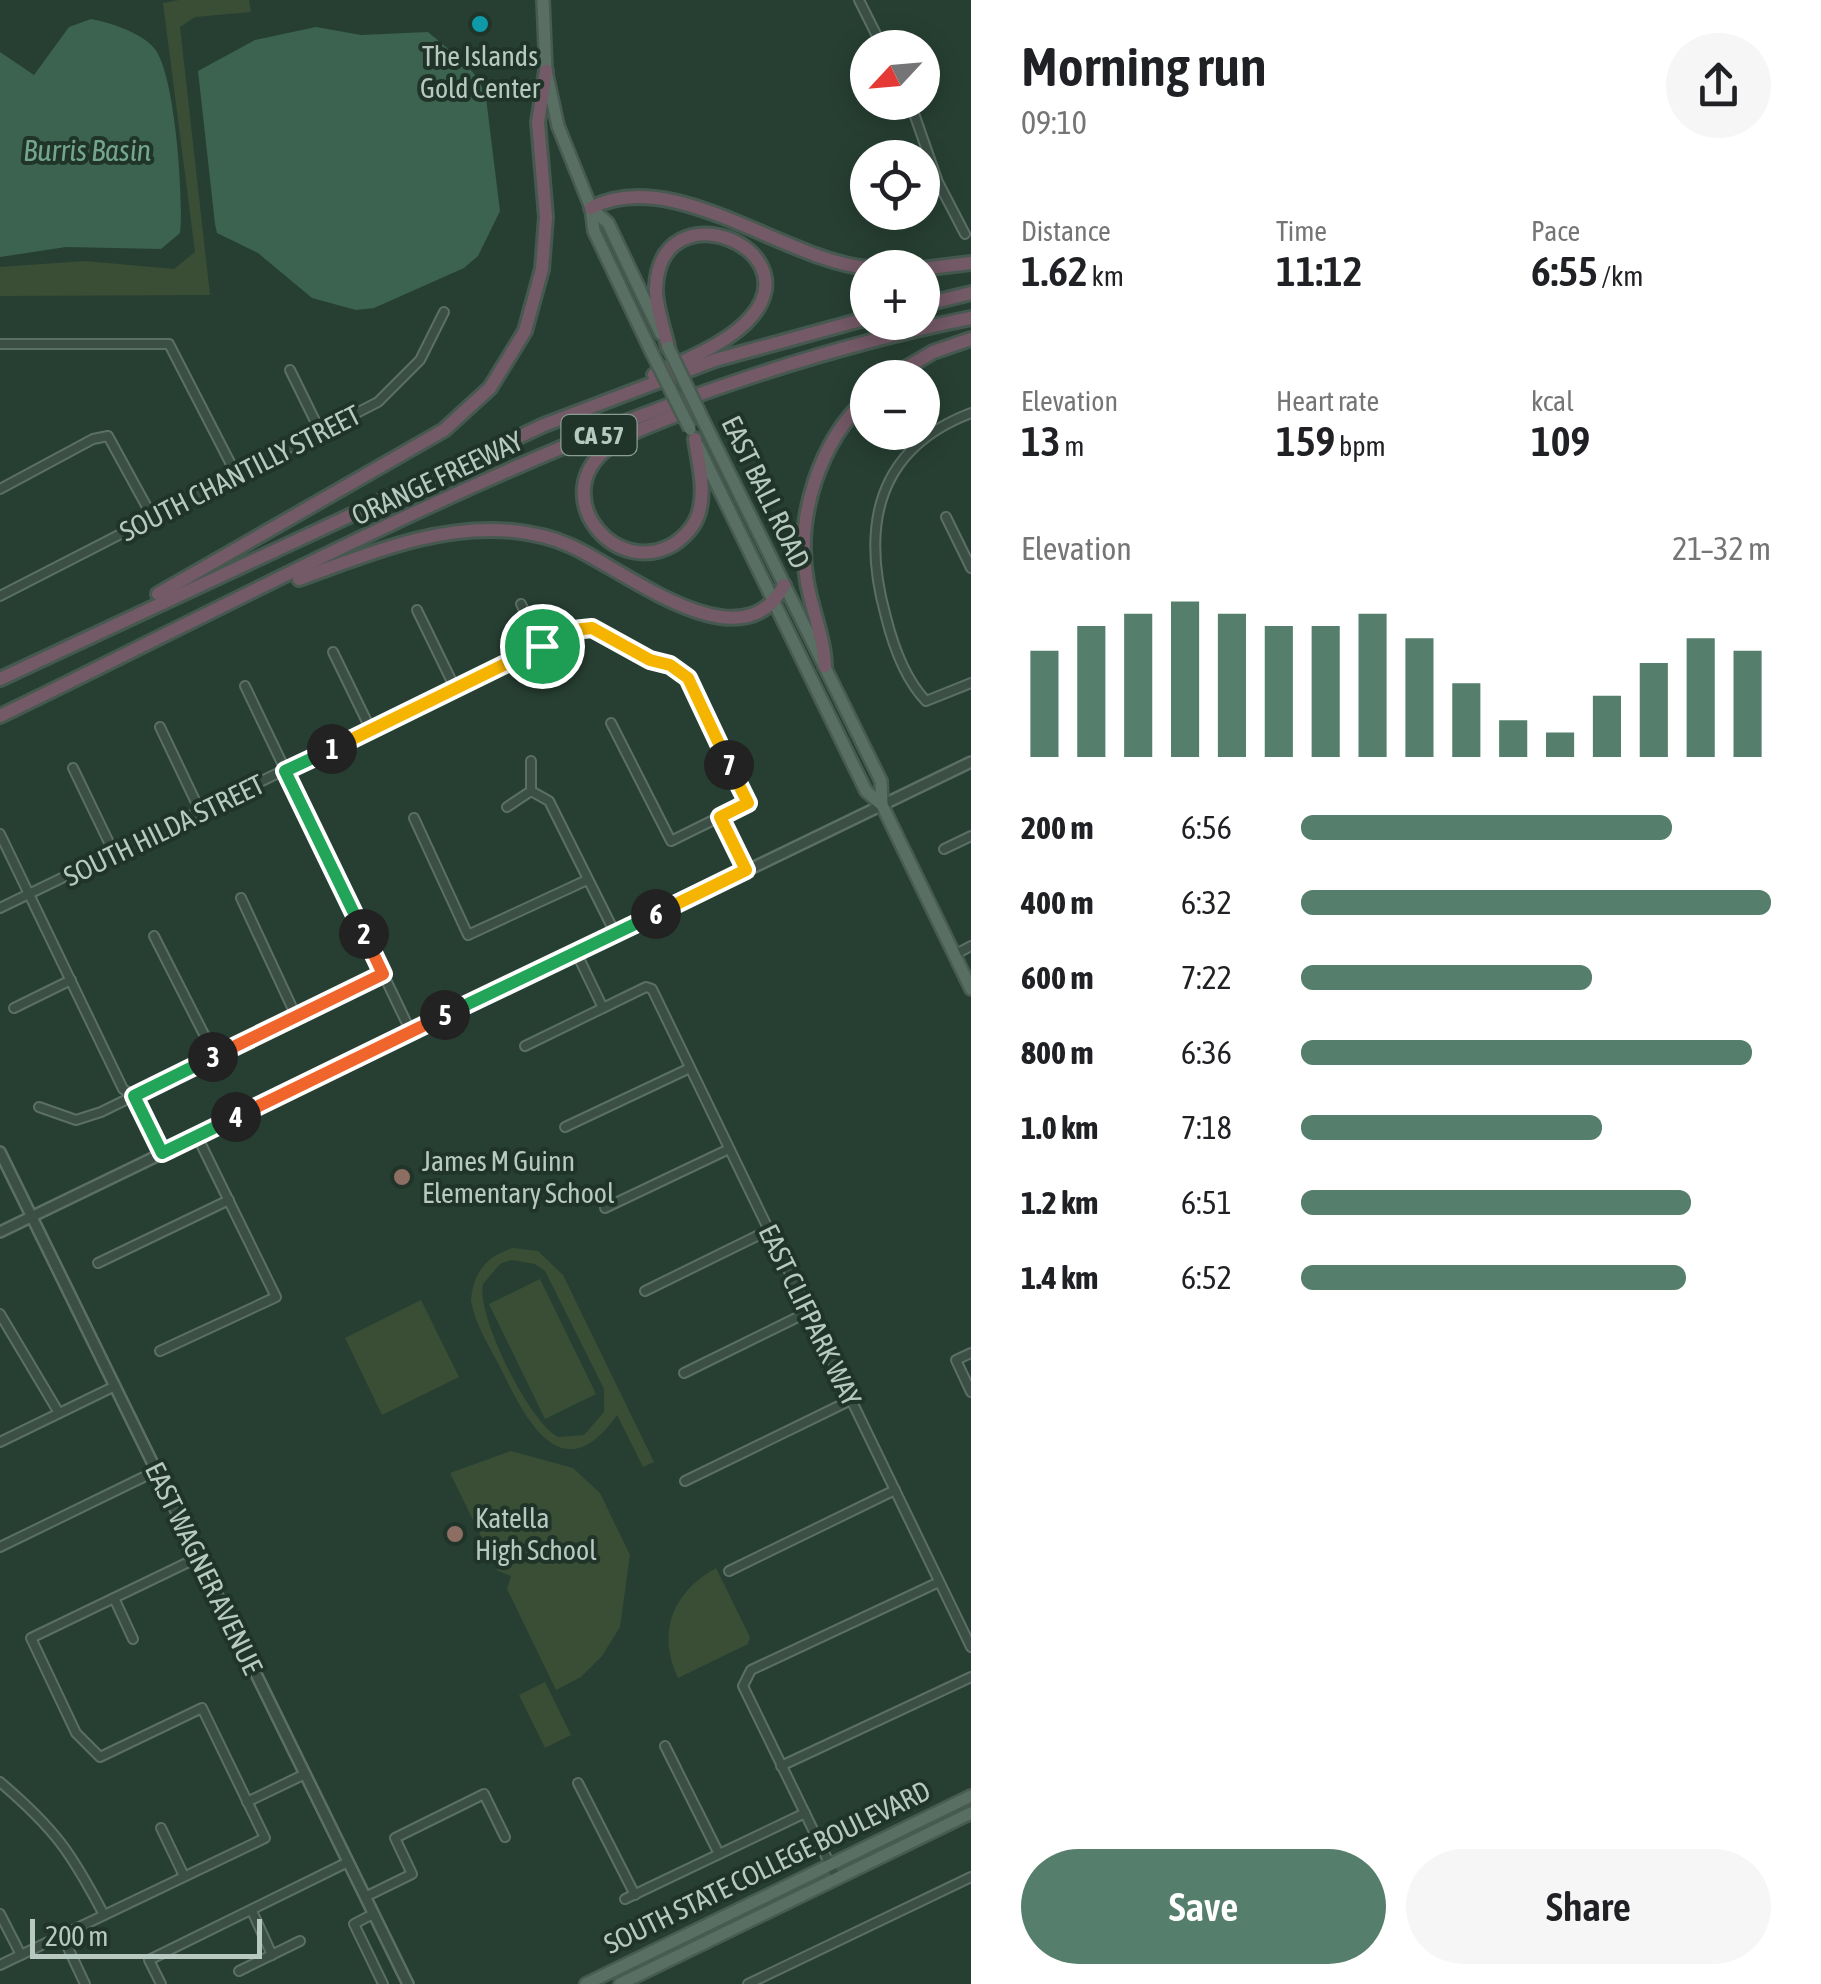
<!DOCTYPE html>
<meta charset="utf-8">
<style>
body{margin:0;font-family:"Asap Condensed",sans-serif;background:#f6f6f6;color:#202124;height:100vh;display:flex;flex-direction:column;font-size:38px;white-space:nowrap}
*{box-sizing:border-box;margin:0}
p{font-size:32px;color:#757577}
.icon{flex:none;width:55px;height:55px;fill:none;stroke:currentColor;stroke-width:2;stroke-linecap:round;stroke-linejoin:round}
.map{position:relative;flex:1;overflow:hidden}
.panel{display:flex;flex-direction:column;background:#fff;width:850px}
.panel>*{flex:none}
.needle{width:65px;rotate:244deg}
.tools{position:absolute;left:850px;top:30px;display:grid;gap:20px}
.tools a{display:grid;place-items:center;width:90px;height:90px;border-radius:50%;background:#fff;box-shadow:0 5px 25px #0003;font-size:50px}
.scale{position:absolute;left:30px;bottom:25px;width:232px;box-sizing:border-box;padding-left:10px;border:5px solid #b8c9c1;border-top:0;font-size:28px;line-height:35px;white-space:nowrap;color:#b8c9c1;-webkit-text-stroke:8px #20342a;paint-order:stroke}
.pin{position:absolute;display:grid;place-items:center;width:85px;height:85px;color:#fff;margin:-42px;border:5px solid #fff;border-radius:50%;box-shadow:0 2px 10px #0007}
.km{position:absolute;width:50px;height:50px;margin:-25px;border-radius:50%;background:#222;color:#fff;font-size:28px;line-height:50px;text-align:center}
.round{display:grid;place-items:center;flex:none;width:105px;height:105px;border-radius:52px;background:#f6f6f6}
.headline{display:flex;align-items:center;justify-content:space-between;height:170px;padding:0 50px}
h1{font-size:55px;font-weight:600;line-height:75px}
.figures{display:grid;grid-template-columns:repeat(3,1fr);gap:15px;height:170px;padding:10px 50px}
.figures div{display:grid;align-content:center}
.figures b{font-size:42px;font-weight:600}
.figures small{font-size:28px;font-weight:400}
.figures p{font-size:28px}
.chart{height:280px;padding:20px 50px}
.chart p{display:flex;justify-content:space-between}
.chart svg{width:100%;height:180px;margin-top:10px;stroke:#557f6c;stroke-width:6}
.primary-button{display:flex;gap:20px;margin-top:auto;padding:20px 50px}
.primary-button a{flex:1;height:115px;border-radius:60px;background:#557f6c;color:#fff;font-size:40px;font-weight:600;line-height:115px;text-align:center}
.primary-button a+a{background:#f6f6f6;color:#202124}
ul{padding:0 50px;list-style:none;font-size:32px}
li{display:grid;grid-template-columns:160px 120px 1fr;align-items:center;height:75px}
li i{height:25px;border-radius:12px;background:#557f6c}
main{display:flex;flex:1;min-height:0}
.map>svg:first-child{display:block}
</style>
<main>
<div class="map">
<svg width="971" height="1984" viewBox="0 0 971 1984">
<rect width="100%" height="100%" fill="#273f33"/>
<g fill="#3a4e35" fill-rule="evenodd">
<polygon points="179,0 249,0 251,12 195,17 180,27 210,295 0,296 0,267 85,261 174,269 195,252 163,3"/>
<path d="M513,1248l25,3 25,24 91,187 -11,5 -26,-52c-55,79 -92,3 -117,-48 -11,-21 -25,-43 -29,-66 2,-28 15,-45 42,-53zM511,1260l24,4 10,7 59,118v23l-20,23 -26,2c-29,-15 -82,-122 -75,-153l17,-20z"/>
<polygon points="540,1279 596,1394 545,1419 489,1304"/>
<polygon points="421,1300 459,1377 382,1415 345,1338"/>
<polygon points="511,1451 573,1468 600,1493 630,1555 620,1627 602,1656 581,1677 556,1690 507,1589 511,1576 498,1571 450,1473"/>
<path d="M716,1568l34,69 -2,7 -70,34c-22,-46 -5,-86 38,-110z"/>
<polygon points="545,1682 571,1735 545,1748 519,1695"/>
</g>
<g fill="#3b6350">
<path d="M91,19c18,3 51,14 63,29 21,23 30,153 26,185l-19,16 -95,-2 -66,10v-205l34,23 35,-48z"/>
<polygon points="316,27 361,35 428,32 465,63 479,80 486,98 500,211 478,256 464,268 374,308 356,310 312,298 258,253 217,233 215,224 198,71 255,40"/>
</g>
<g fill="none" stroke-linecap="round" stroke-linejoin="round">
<defs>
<g id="minor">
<polyline points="859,0 883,48"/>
<polyline points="910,102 938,182 965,234"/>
<polyline points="0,344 169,344 237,476"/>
<polyline points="290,370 321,433"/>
<path d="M971,413c-95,36 -110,114 -85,204 7,28 20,63 40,84l45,-18"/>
<polyline points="0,489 93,439 108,436 153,518"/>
<polyline points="946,517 971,568"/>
<polyline points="0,596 378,402 420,360 444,312"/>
<polyline points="521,604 541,646"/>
<polyline points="417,610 455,688"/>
<polyline points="333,652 371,730"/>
<polyline points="245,686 411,1032"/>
<polyline points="160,727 201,813"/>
<polyline points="73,768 115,855"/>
<polyline points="531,791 549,801 615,933"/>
<polyline points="507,807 531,791 531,761"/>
<polyline points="720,817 746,870"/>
<polyline points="414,818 468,935 587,880"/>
<polyline points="0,834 123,1089 134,1096 162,1153"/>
<polyline points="944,849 971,836"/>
<polyline points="241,898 296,1016"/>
<polyline points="0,908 573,630 592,627 688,678 748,803 671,841 611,723"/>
<polyline points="154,936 215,1056"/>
<polyline points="576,952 603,1008"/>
<polyline points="954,955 971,946"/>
<polyline points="14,1008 71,980"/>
<polyline points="525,1046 646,987 652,989 971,1647"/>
<polyline points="39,1107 76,1120 101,1112 383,974"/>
<polyline points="565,1127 690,1068"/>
<polyline points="605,1208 729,1149"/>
<polyline points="98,1263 229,1200"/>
<polyline points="645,1291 769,1230"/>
<polyline points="0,1314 59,1413"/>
<polyline points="160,1351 276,1297 197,1136"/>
<polyline points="971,1353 956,1360 971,1392"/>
<polyline points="684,1373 808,1312"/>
<polyline points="0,1442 115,1386"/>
<polyline points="685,1481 851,1400"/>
<polyline points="0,1547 156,1471"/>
<polyline points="729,1571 895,1490"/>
<polyline points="114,1598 133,1639"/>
<polyline points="665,1746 719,1854"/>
<polyline points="781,1766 971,1677"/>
<path d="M0,1782c55,47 71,70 104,133"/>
<polyline points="578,1783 635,1895"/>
<polyline points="247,1802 305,1774"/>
<polyline points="161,1828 184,1876"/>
<polyline points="837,1879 743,1686 751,1670 939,1582"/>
<polyline points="365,1897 412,1874 395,1838 484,1794 505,1837"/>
<polyline points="625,1899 805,1813"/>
<polyline points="252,1911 272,1955"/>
<polyline points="0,1914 21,1955"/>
<polyline points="373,1914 354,1924 383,1984"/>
<polyline points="62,1935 85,1984"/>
<polyline points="0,1965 265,1838 202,1708 100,1757 76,1733 31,1638 199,1557"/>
<polyline points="239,1971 300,1941"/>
<polyline points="161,1984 149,1960 348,1862"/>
<polyline points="748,1984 971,1877"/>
</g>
<g id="tertiary">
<polyline points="0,1152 408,1984"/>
<polyline points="0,1232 971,762"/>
</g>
<g id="primary">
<polyline points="543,0 546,71 558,126 591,208 594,231 652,353"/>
<polyline points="591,208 608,223 661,334"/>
<polyline points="705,424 881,781 882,805"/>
<polyline points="698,446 866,791 882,805 971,989"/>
<polyline points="586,1984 971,1796"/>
<polyline points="620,1984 971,1813"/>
</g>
<g id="motorway">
<path d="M591,208c82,-43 194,53 277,60"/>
<polyline points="922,269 971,263"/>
<polyline points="922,305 971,293"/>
<path d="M654,375c31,-15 76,-32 98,-59 58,-69 -91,-128 -96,-29 -1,19 8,41 12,60"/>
<polyline points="889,378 933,352 971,339"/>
<path d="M690,409c-27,13 -67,23 -89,45 -49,48 16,124 73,90 13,-9 23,-20 26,-36 5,-23 -2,-47 -5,-69"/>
<path d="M299,579c70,-25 138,-55 214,-48 19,2 41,7 58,15 54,24 171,122 213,39"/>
<polyline points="158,594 444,430 490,388 525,331 542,269 546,217 538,122 546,71"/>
<path d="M825,666c-1,-29 -13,-55 -18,-84 -12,-65 12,-140 61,-185"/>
<polyline points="0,679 544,425 715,360 868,318"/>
<path d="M0,716c313,-151 626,-330 971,-398"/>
</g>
</defs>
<use href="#minor" stroke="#5c6f66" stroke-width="12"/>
<use href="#tertiary" stroke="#5c6f66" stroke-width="14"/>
<use href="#primary" stroke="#485b51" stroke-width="16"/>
<use href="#motorway" stroke="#465950" stroke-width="18"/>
<use href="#minor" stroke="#3b4f45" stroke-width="8"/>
<use href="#tertiary" stroke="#3b4f45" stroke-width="9"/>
<use href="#primary" stroke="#596f64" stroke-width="11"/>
<use href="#motorway" stroke="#745966" stroke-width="12"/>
<defs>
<g id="primary-bridge">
<polyline points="668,347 705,424"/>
<polyline points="652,353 690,429"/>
</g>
</defs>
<use href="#primary-bridge" stroke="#485b51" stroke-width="16" stroke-linecap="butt"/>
<use href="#primary-bridge" stroke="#596f64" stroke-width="11"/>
</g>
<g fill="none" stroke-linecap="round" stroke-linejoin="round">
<defs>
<polyline id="split-1" points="332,749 542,646"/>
<polyline id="split-2" points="332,749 285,771 364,934"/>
<polyline id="split-3" points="213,1057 383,974 364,934"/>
<polyline id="split-4" points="213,1057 134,1096 162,1153 236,1117"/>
<polyline id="split-5" points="236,1117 445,1015"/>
<polyline id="split-6" points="445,1015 656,914"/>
<polyline id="split-7" points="656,914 746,870 720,817 748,803 729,765"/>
<polyline id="split-8" points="542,646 573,630 592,628 650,660 670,665 688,678 729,765"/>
</defs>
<use href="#split-1" stroke="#fff" stroke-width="20"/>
<use href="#split-2" stroke="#fff" stroke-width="20"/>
<use href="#split-3" stroke="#fff" stroke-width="20"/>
<use href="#split-4" stroke="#fff" stroke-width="20"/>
<use href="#split-5" stroke="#fff" stroke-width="20"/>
<use href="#split-6" stroke="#fff" stroke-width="20"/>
<use href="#split-7" stroke="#fff" stroke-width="20"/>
<use href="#split-8" stroke="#fff" stroke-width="20"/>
<use href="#split-1" stroke="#f5b400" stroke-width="12"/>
<use href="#split-2" stroke="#22a559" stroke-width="12"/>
<use href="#split-3" stroke="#f0652b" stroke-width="12"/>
<use href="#split-4" stroke="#22a559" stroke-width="12"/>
<use href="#split-5" stroke="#f0652b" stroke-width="12"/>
<use href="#split-6" stroke="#22a559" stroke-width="12"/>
<use href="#split-7" stroke="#f5b400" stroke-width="12"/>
<use href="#split-8" stroke="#f5b400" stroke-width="12"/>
</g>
<circle fill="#0f9aa8" stroke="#20342a" stroke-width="4" cx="480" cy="24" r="10"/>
<g fill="#8d6e63" stroke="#20342a" stroke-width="4">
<circle cx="402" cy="1177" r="10"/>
<circle cx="455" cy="1534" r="10"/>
</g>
<g text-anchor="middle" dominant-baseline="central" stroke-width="8" stroke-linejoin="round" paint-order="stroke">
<rect fill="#20342a" stroke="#8a9c94" stroke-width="2.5" x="561.5" y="415" width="75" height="40" rx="8"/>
<g font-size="25" font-weight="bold" fill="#b8c9c1">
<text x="599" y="435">CA 57</text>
</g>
<g font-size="28" fill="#b8c9c1" stroke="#20342a" text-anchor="start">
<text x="480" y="56" text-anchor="middle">The Islands<tspan x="480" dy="32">Gold Center</tspan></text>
<text x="422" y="1161">James M Guinn<tspan x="422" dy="32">Elementary School</tspan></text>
<text x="475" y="1518">Katella<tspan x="475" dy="32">High School</tspan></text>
</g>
<g font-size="28" fill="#b8c9c1" stroke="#20342a">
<text transform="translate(240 473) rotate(-27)">SOUTH CHANTILLY STREET</text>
<text transform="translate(437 478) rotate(-25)">ORANGE FREEWAY</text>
<text transform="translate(766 492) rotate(64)">EAST BALL ROAD</text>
<text transform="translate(164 830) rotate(-26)">SOUTH HILDA STREET</text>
<text transform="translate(810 1315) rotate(64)">EAST CLIFPARK WAY</text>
<text transform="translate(204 1568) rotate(64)">EAST WAGNER AVENUE</text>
<text transform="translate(767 1867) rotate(-26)">SOUTH STATE COLLEGE BOULEVARD</text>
</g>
<g font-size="30" font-style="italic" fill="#73a68c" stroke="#20342a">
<text x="87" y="150">Burris Basin</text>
</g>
</g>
</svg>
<div class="tools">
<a><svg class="needle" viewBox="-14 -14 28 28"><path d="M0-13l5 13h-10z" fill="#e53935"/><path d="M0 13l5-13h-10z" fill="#757577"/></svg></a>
<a><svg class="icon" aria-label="locate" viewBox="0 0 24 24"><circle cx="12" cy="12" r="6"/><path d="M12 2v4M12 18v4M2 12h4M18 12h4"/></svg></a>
<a>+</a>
<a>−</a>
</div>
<div class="scale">200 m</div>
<div class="pin" style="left:542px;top:646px;background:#1e9e55"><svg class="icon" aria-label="arrive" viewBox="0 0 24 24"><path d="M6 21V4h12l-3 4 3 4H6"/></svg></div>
<b class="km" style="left:332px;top:749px">1</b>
<b class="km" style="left:364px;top:934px">2</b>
<b class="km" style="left:213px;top:1057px">3</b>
<b class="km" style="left:236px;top:1117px">4</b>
<b class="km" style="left:445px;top:1015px">5</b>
<b class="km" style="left:656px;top:914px">6</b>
<b class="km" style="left:729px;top:765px">7</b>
</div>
<section class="panel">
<div class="headline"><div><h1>Morning run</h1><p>09:10</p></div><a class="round"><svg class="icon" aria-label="share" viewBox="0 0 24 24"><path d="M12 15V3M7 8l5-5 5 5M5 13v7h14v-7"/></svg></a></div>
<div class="figures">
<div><p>Distance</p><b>1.62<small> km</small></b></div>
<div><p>Time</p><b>11:12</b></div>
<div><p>Pace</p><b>6:55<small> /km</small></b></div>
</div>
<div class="figures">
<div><p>Elevation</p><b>13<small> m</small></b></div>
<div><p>Heart rate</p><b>159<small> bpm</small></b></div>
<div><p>kcal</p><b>109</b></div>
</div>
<div class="chart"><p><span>Elevation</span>21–32 m</p>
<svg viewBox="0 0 160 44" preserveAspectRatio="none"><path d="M5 44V18M15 44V12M25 44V9M35 44V6M45 44V9M55 44V12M65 44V12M75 44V9M85 44V15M95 44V26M105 44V35M115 44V38M125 44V29M135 44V21M145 44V15M155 44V18"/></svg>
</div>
<ul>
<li><b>200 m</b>6:56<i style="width:79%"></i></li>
<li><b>400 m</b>6:32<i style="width:100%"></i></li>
<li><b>600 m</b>7:22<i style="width:62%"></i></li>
<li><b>800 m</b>6:36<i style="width:96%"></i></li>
<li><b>1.0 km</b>7:18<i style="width:64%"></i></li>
<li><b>1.2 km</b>6:51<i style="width:83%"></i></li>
<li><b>1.4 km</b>6:52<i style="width:82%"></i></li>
</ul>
<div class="primary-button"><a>Save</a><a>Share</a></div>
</section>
</main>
